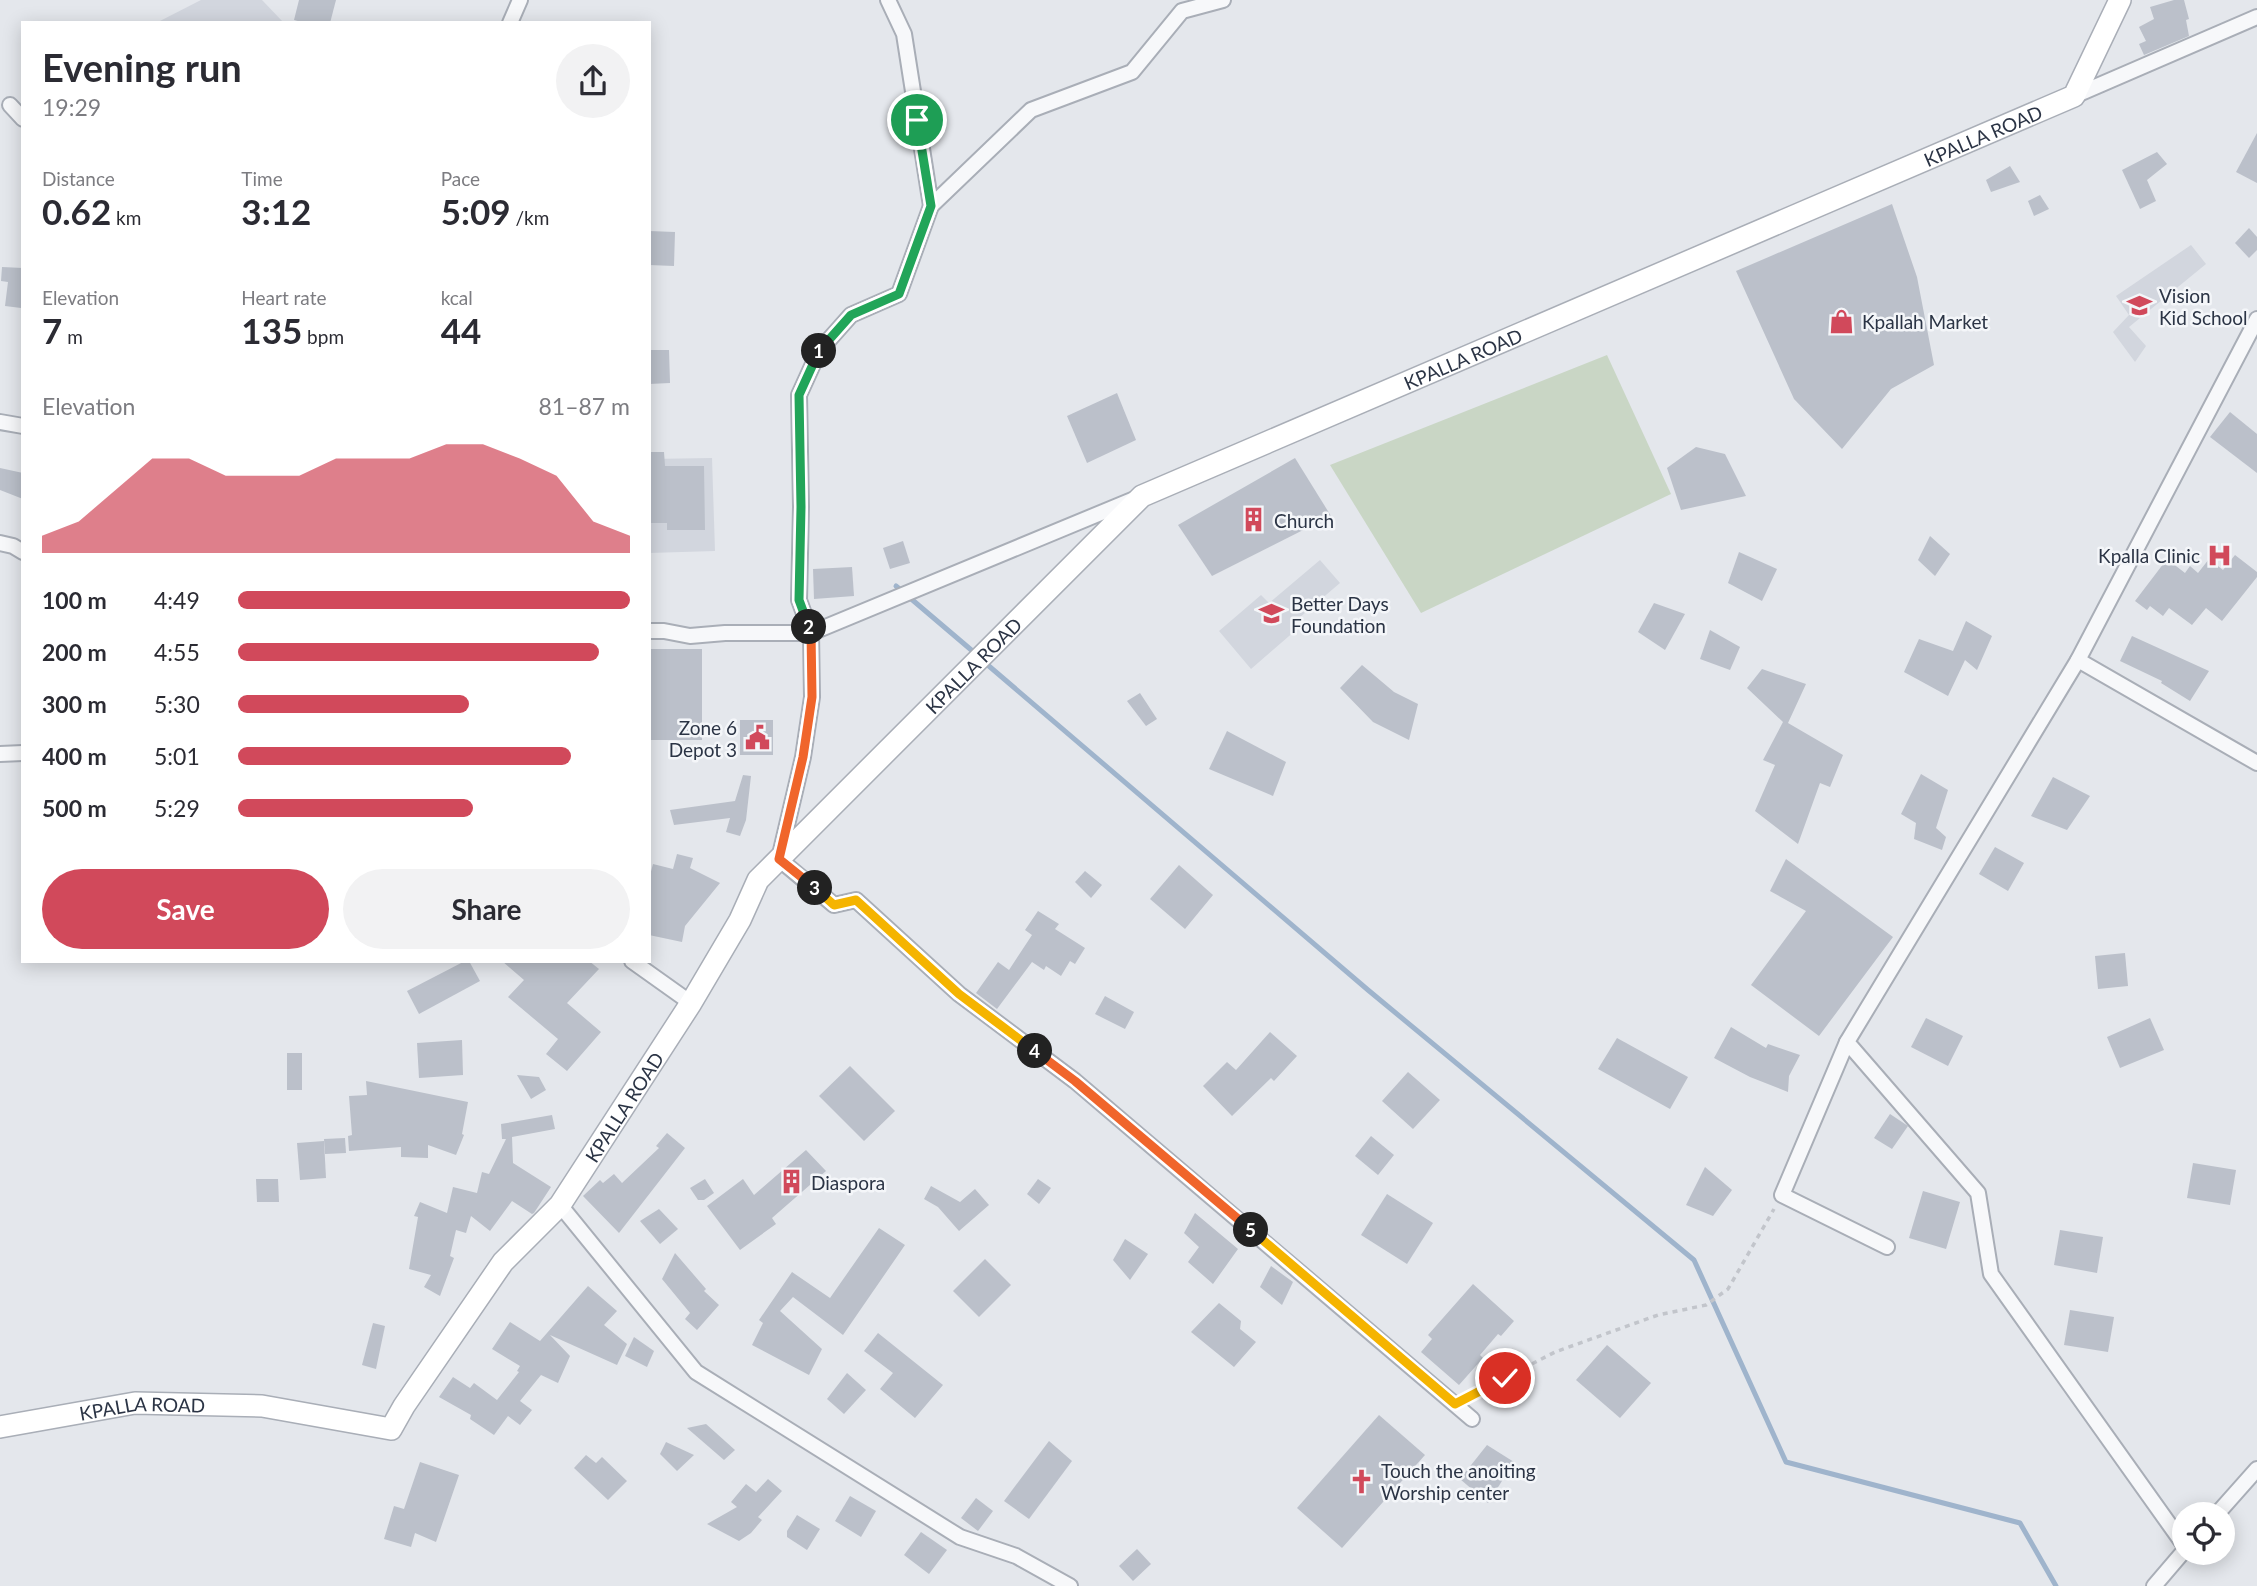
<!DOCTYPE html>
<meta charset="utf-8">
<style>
body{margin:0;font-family:Lato,sans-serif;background:#f2f2f3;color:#2b2b33;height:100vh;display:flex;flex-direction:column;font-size:26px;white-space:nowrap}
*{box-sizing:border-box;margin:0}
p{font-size:23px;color:#7c7c81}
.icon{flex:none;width:38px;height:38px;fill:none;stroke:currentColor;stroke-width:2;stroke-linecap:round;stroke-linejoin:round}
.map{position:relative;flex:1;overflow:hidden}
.panel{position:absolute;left:21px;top:21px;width:630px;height:942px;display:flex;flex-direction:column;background:#fff;border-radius:0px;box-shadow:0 4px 18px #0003}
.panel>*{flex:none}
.fabs{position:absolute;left:2172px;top:1502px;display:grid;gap:14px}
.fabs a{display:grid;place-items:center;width:63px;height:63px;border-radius:50%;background:#fff;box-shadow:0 4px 18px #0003;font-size:35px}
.pin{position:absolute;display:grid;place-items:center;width:60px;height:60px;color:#fff;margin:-30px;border:4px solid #fff;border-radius:50%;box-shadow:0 2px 7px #0007}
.km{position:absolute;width:35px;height:35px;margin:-18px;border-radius:50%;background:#222;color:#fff;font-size:19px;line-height:35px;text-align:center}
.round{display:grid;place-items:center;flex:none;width:74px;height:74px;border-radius:37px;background:#f2f2f3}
.head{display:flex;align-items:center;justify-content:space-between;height:119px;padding:0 21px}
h1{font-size:38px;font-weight:700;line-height:52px}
.metrics{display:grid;grid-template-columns:repeat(3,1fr);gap:10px;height:119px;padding:7px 21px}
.metrics div{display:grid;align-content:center}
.metrics b{font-size:35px;font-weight:700}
.metrics small{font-size:19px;font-weight:400}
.metrics p{font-size:19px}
.chart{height:196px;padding:14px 21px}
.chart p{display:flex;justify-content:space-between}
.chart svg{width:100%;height:126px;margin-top:7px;fill:#d1495b;opacity:.7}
.primary-button{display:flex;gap:14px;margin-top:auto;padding:14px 21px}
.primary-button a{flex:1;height:80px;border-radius:42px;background:#d1495b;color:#fff;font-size:28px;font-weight:700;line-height:80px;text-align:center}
.primary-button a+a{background:#f2f2f3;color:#2b2b33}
ul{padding:0 21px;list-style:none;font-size:23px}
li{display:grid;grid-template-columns:112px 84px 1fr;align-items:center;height:52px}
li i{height:18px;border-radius:9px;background:#d1495b}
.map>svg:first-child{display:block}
</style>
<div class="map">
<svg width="2257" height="1586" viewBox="0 0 2257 1586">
<rect width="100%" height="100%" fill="#e4e7ec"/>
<g fill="#d2d6de">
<polygon points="201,0 262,0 284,23 156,23"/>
<polygon points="2191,245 2206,264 2129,327 2146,346 2135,362 2113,332 2129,315 2116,296"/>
<polygon points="712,458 715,551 649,553 649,459"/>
<polygon points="1320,560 1340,583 1292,624 1296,630 1251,669 1219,631 1261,595 1269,603"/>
</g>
<polygon fill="#c9d6c5" points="1607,355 1671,494 1421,613 1330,465"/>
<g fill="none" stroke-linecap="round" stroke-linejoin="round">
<g stroke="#9fb4cc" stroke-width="5">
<polyline points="896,586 976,654"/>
<polyline points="983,661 1368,990 1694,1260 1786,1462 2020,1523 2056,1586"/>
</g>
</g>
<g fill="#bbc0ca">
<polygon points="299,0 336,0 330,23 305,23 294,20"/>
<polygon points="2174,0 2184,0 2189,19 2186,20 2189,36 2144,55 2139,44 2146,41 2139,27 2154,19 2150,7"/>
<polygon points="2257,133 2257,183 2236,172"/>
<polygon points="2157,152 2167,164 2147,180 2156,201 2140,209 2122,170"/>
<polygon points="2010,166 2020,182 1991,192 1986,180"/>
<polygon points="2040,195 2049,209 2034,216 2028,201"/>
<polygon points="1892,204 1917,277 1934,365 1891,389 1842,449 1794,399 1736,271"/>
<polygon points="2249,228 2257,237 2257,250 2249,258 2235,243"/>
<polygon points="649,231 675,232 674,266 649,265"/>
<polygon points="2,267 23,268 21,308 5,306 8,282 1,281"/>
<polygon points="649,350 669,350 670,383 649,384"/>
<polygon points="1117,393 1136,440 1087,463 1067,416"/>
<polygon points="2230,412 2257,434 2257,473 2210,437"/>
<polygon points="1696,447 1725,454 1746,496 1681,510 1667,468"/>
<polygon points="649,452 664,452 665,466 704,466 705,530 667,530 667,523 649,523"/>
<polygon points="1295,458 1331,516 1212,576 1178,525"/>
<polygon points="0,468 23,473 23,499 0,490"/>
<polygon points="1930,536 1950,554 1935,576 1918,560"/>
<polygon points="903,541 910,563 890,569 883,548"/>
<polygon points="1739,552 1777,569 1762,601 1728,583"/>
<polygon points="2235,555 2257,572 2257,577 2222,621 2206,608 2192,625 2169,608 2163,616 2150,606 2147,610 2135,601 2167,559 2185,573 2190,566 2198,573 2209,559 2223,570"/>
<polygon points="852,567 854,596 814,599 813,569"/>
<polygon points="1654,603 1685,614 1665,650 1638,632"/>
<polygon points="1966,621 1992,636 1977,670 1965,660 1948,696 1904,672 1919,639 1953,651"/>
<polygon points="1710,630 1740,647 1730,670 1700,659"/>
<polygon points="2132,636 2209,671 2190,701 2161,683 2162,681 2120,661"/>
<rect x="650" y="649" width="52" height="91"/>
<polygon points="1362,665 1394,692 1418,704 1409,740 1373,722 1340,688"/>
<polygon points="1762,669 1806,684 1788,723 1843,755 1830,787 1820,783 1798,844 1755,811 1775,765 1763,760 1783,722 1747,688"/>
<polygon points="1140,693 1157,719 1146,726 1127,701"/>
<rect x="740" y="720" width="33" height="35"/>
<polygon points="1227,731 1286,762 1273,796 1209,769"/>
<polygon points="1921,774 1948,790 1936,828 1946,837 1942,850 1914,839 1916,823 1901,814"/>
<polygon points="743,775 751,776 746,820 740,836 726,832 730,818 674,825 670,810 735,801"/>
<polygon points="2053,777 2090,796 2067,830 2031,816"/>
<polygon points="1995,847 2024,863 2008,891 1979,874"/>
<polygon points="677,854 693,858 690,868 720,883 685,926 682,942 649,935 649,879 653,864 673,869"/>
<polygon points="1786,859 1893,937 1819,1036 1751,985 1806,911 1770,891"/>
<polygon points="1179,865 1213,895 1185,929 1150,899"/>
<polygon points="1085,871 1102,885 1091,898 1075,882"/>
<polygon points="1038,911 1059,924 1055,929 1085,948 1075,964 1070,961 1061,976 1046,966 1044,970 1032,962 997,1009 976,993 998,962 1009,970 1032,935 1025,930"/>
<polygon points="2125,953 2128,986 2098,989 2095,956"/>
<polygon points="465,961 469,961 480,981 419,1014 407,991"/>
<polygon points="502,961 589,961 599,969 567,1003 601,1032 567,1071 546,1054 558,1039 508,997 524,980"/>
<polygon points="1105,996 1134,1012 1125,1029 1095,1014"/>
<polygon points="1926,1018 1963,1036 1948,1066 1911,1047"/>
<polygon points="2150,1018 2164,1050 2120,1068 2107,1037"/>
<polygon points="1731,1027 1766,1048 1768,1044 1800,1055 1789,1076 1788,1092 1750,1077 1714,1058"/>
<polygon points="1270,1032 1297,1056 1274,1081 1271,1078 1232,1116 1203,1086 1227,1062 1236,1070"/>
<polygon points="1617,1038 1688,1077 1670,1109 1598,1069"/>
<polygon points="462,1040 463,1075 419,1078 417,1043"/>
<rect x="287" y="1053" width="15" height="37"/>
<polygon points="850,1066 895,1111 864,1141 819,1096"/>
<polygon points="1408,1072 1440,1100 1413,1129 1382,1101"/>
<polygon points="517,1075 539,1077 546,1090 531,1099"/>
<polygon points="366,1081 468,1102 462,1134 464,1135 456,1155 428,1145 428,1158 401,1157 401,1147 349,1151 348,1136 352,1135 349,1096 367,1095"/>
<polygon points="1890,1114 1908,1126 1892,1149 1874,1138"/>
<polygon points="552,1115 555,1129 512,1137 513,1163 551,1187 534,1213 532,1214 512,1201 490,1231 471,1216 466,1233 456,1230 450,1256 454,1258 440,1296 424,1287 431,1275 409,1269 418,1217 414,1216 420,1202 447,1213 453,1187 477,1193 482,1172 489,1174 506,1139 502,1139 501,1124"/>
<polygon points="667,1133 685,1148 619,1233 583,1196 600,1180 603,1183 614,1174 622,1183 659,1148 656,1146"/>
<polygon points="1371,1136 1394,1155 1378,1175 1355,1156"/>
<polygon points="345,1138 346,1153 325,1154 324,1139"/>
<polygon points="324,1141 326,1178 300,1180 297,1143"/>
<polygon points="806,1150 826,1171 772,1218 776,1224 740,1250 707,1206 743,1179 754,1195"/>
<polygon points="2193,1163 2236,1170 2230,1205 2187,1198"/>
<polygon points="1705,1167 1732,1190 1713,1216 1686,1205"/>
<polygon points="256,1179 278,1179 279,1202 257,1202"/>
<polygon points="705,1179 714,1193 704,1200 698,1200 690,1188"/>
<polygon points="1038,1179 1051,1188 1039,1204 1027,1194"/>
<polygon points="931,1186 960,1202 975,1189 989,1205 959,1231 938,1207 924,1199"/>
<polygon points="1923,1191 1960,1202 1946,1249 1909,1238"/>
<polygon points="1387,1194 1433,1223 1407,1264 1361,1235"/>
<polygon points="659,1209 678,1229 660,1244 640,1221"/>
<polygon points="1195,1213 1238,1249 1213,1284 1188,1262 1199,1247 1184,1233"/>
<polygon points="879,1228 905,1245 843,1335 793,1297 780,1311 822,1349 809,1375 752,1345 763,1323 759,1320 792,1272 830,1298"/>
<polygon points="2060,1230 2103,1237 2097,1273 2054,1265"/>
<polygon points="1125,1239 1148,1254 1130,1280 1113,1260"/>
<polygon points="675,1253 706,1289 704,1291 719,1305 697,1330 685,1319 690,1313 662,1279"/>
<polygon points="985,1259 1011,1285 979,1317 953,1291"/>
<polygon points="1271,1266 1293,1282 1282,1305 1260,1287"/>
<polygon points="1473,1284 1514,1321 1501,1336 1498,1334 1480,1355 1483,1358 1459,1385 1421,1352 1432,1339 1428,1335"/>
<polygon points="588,1286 617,1311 604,1325 627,1344 617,1365 550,1335 570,1356 558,1383 541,1375 520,1401 532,1410 520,1425 508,1416 494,1435 470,1419 471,1415 439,1397 453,1377 470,1388 474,1383 497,1400 519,1372 517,1371 520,1366 492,1349 510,1322 540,1341"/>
<polygon points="1219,1303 1241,1321 1240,1329 1256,1342 1234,1367 1191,1332"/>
<polygon points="2070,1310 2114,1317 2108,1352 2064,1345"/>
<polygon points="373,1323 385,1326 376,1369 362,1365"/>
<polygon points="878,1333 943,1385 915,1418 880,1389 893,1373 864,1351"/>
<polygon points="634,1337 654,1351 647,1367 625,1356"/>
<polygon points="1607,1345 1651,1383 1620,1418 1576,1380"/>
<polygon points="847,1373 866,1390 844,1414 827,1399"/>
<polygon points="1379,1415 1425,1455 1342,1548 1297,1508"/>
<polygon points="706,1424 735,1450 724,1460 687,1428"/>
<polygon points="1049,1441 1072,1461 1029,1519 1004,1501"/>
<polygon points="666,1442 694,1455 677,1471 660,1454"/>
<polygon points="1487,1445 1514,1462 1488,1503 1460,1479"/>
<polygon points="586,1455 596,1463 602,1457 627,1481 608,1500 574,1468"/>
<polygon points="420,1462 459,1475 436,1542 415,1533 411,1547 384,1539 394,1506 404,1509"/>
<polygon points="768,1479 782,1491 758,1517 762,1520 751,1533 739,1541 707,1524 737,1507 731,1502 746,1484 756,1492"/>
<polygon points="850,1496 876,1511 861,1537 835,1521"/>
<polygon points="976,1498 993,1511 978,1531 961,1518"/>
<polygon points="797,1515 820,1529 807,1550 787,1537 787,1531"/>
<polygon points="921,1532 947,1550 929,1574 904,1555"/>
<polygon points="1137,1549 1151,1564 1133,1581 1119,1566"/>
</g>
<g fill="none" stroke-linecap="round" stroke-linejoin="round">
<defs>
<g id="street">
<polyline points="888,0 904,34 931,206 1031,110 1132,72 1182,11 1223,0"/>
<polyline points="510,23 520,0"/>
<polyline points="2074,96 2257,17"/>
<polyline points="10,105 23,119"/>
<polyline points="931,206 899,294 851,315 819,351 799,395 801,507 799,600 811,633 812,697 803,757 779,859 834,905 856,900 959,994 1075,1081 1472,1419"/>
<polyline points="0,422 23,426"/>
<polyline points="0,543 13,546 23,552"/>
<polyline points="649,631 664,631 690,636 725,633 811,633 1132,500"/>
<polyline points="2078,660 2257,763"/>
<polyline points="0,754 23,753"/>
<polyline points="632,961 691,1003"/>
<polyline points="1847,1042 1782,1195 1887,1247"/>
<polyline points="560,1205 696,1372 960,1537 1016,1556 1070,1586"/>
<polyline points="2217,1514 2257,1469"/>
<polyline points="2184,1545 1991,1274 1978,1193 1847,1042 2078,660 2257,319"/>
<polyline points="2154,1586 2184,1551"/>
</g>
<g id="secondary">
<path id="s1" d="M0,1427l135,-24 127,3 129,23 13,-23 99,-144 57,-57 131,-202 49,-83 18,-40 384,-384 932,-400 46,-96"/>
</g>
</defs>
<use href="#street" stroke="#a9aeb7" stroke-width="18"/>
<use href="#secondary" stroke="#a9aeb7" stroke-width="24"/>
<polyline stroke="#c2c5cb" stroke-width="3.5" stroke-dasharray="5 5" stroke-linecap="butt" points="1470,1396 1555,1352 1658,1315 1706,1305 1728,1289 1774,1209"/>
<use href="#street" stroke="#f7f8fa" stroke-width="14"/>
<use href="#secondary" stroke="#fff" stroke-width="21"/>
</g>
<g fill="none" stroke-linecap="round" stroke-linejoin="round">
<defs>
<polyline id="split-1" points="819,351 851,315 899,294 931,206 917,120"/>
<polyline id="split-2" points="809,627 799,600 801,507 799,395 819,351"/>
<polyline id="split-3" points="809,627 811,632 812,697 803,757 779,859 815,888"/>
<polyline id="split-4" points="815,888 834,905 856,900 959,994 1035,1051"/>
<polyline id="split-5" points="1035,1051 1075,1081 1251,1230"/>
<polyline id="split-6" points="1251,1230 1455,1404 1505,1378"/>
</defs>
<use href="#split-1" stroke="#fff" stroke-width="14"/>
<use href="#split-2" stroke="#fff" stroke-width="14"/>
<use href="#split-3" stroke="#fff" stroke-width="14"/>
<use href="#split-4" stroke="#fff" stroke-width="14"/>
<use href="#split-5" stroke="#fff" stroke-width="14"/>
<use href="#split-6" stroke="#fff" stroke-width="14"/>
<use href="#split-1" stroke="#22a559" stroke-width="9"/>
<use href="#split-2" stroke="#22a559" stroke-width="9"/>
<use href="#split-3" stroke="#f0652b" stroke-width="9"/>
<use href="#split-4" stroke="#f5b400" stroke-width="9"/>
<use href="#split-5" stroke="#f0652b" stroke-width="9"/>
<use href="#split-6" stroke="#f5b400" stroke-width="9"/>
</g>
<defs>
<symbol id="school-bare" viewBox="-9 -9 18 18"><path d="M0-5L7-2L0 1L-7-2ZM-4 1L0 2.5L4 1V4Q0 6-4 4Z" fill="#d1495b" stroke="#f4f6f9" stroke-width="2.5" paint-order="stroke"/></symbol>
<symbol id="shop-bare" viewBox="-9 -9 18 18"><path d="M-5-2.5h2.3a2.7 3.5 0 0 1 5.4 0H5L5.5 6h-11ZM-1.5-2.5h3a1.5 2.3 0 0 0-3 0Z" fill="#d1495b" stroke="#f4f6f9" stroke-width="2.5" paint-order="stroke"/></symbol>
<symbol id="building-bare" viewBox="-9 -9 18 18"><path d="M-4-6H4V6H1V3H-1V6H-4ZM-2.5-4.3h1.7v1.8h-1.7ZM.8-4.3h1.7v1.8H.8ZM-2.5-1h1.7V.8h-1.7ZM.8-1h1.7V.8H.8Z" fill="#d1495b" stroke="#f4f6f9" stroke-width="2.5" paint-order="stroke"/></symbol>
<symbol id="hospital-bare" viewBox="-9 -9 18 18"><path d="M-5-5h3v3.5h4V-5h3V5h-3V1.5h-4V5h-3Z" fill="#d1495b" stroke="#f4f6f9" stroke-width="2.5" paint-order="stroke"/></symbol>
<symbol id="civic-bare" viewBox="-9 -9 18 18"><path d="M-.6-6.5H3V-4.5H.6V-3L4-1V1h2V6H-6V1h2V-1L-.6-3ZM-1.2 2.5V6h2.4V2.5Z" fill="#d1495b" stroke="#f4f6f9" stroke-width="2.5" paint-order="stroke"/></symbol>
<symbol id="church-bare" viewBox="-9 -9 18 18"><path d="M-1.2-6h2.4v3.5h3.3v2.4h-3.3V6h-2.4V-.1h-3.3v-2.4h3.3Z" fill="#d1495b" stroke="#f4f6f9" stroke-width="2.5" paint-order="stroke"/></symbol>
</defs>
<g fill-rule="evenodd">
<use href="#school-bare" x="2122" y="288" width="35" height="35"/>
<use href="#shop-bare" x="1824" y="304" width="35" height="35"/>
<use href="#building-bare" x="1236" y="502" width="35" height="35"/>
<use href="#hospital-bare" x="2202" y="538" width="35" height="35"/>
<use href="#school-bare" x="1254" y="596" width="35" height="35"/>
<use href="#civic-bare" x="740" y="720" width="35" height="35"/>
<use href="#building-bare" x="774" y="1164" width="35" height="35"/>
<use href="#church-bare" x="1344" y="1464" width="35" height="35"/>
</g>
<g text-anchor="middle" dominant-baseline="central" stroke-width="5" stroke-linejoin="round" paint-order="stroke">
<g font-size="19" fill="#2b3445" stroke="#f4f6f9">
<text stroke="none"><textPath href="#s1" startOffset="2516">KPALLA ROAD</textPath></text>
<text stroke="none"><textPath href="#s1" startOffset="1950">KPALLA ROAD</textPath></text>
<text stroke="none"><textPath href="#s1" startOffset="1362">KPALLA ROAD</textPath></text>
<text stroke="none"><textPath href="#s1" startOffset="794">KPALLA ROAD</textPath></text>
<text stroke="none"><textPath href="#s1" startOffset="144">KPALLA ROAD</textPath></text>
</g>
<g font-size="19" fill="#2b3445" stroke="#f4f6f9" text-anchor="start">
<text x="2159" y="295">Vision<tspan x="2159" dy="22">Kid School</tspan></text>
<text x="1862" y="321">Kpallah Market</text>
<text x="1274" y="520">Church</text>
<text x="2200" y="555" text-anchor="end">Kpalla Clinic</text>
<text x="1291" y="603">Better Days<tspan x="1291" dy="22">Foundation</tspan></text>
<text x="737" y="727" text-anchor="end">Zone 6<tspan x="737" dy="22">Depot 3</tspan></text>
<text x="811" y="1182">Diaspora</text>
<text x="1381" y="1470">Touch the anoiting<tspan x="1381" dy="22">Worship center</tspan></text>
</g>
</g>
</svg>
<div class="fabs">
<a><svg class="icon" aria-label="locate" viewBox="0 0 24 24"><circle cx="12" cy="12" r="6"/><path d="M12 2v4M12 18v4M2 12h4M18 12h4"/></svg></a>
</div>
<div class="pin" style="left:917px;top:120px;background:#1e9e55"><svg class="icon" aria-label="arrive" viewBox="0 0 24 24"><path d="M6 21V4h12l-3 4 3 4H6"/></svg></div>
<div class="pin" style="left:1505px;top:1378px;background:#d93025"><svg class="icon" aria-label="check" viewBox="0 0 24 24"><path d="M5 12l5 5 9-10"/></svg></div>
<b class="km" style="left:819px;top:351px">1</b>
<b class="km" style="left:809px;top:627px">2</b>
<b class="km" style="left:815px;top:888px">3</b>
<b class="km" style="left:1035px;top:1051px">4</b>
<b class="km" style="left:1251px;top:1230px">5</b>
<section class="panel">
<div class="head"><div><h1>Evening run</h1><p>19:29</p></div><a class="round"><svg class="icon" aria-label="share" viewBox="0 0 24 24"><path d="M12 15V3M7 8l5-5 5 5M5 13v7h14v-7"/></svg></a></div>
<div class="metrics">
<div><p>Distance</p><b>0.62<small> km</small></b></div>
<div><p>Time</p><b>3:12</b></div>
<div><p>Pace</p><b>5:09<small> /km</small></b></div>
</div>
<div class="metrics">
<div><p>Elevation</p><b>7<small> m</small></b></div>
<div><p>Heart rate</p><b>135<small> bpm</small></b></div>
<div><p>kcal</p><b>44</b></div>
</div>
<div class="chart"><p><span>Elevation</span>81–87 m</p>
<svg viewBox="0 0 160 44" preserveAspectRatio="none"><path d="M0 44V38L10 33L20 22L30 11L40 11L50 17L60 17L70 17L80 11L90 11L100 11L110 6L120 6L130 11L140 17L150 33L160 38V44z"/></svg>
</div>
<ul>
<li><b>100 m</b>4:49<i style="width:100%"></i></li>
<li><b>200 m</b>4:55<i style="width:92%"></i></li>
<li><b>300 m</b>5:30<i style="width:59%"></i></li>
<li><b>400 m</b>5:01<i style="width:85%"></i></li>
<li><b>500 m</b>5:29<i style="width:60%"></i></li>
</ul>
<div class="primary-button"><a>Save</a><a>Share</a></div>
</section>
</div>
